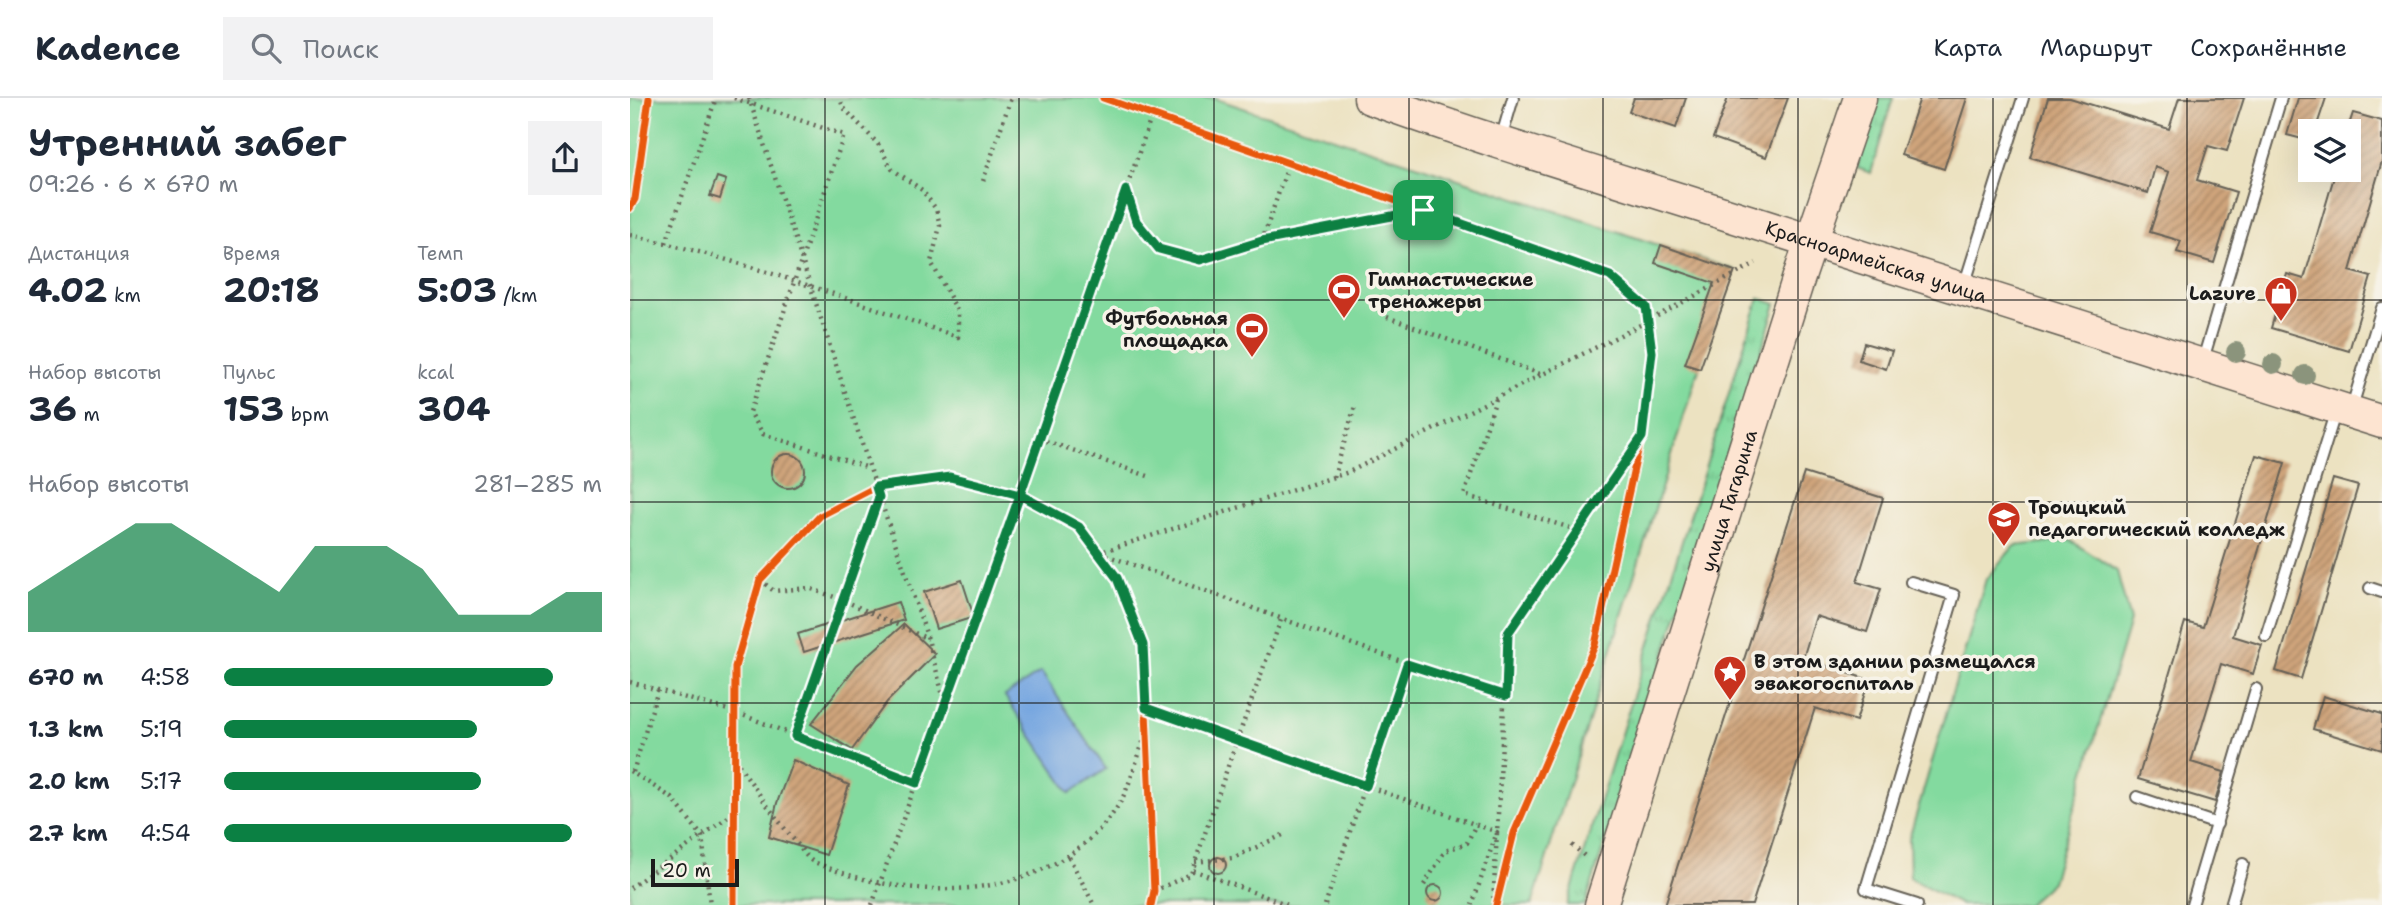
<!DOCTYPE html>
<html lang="ru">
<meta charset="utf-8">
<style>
body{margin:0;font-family:"Shantell Sans",sans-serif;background:#f2f2f3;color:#1f2937;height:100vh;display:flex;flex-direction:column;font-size:26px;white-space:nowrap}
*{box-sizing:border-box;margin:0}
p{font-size:23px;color:#747a83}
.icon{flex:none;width:38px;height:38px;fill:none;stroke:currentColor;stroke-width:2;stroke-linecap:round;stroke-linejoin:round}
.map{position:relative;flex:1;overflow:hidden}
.sheet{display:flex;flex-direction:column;background:#fff;width:630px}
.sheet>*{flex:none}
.tools{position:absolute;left:1668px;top:21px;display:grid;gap:14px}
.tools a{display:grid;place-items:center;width:63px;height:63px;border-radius:0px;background:#fff;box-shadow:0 7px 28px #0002;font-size:35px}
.scale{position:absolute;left:21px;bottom:18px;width:88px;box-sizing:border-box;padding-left:7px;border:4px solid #1c1c1c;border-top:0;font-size:19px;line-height:24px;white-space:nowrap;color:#1c1c1c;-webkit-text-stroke:5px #f7f3e8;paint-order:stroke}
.pin{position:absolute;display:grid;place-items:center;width:60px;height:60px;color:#fff;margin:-30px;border-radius:14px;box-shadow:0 4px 10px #0006}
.round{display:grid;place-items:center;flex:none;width:74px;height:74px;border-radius:0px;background:#f2f2f3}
.head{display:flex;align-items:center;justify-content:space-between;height:119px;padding:0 28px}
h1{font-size:38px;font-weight:700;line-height:52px}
.stats{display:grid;grid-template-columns:repeat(3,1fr);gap:10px;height:119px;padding:7px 28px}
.stats div{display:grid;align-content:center}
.stats b{font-size:35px;font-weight:700}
.stats small{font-size:19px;font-weight:400}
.stats p{font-size:19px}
.chart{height:196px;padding:14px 28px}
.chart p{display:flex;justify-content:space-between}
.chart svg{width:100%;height:126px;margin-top:7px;fill:#0b8043;opacity:.7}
ul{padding:0 28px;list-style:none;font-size:23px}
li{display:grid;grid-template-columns:112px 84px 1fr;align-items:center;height:52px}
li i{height:18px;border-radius:9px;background:#0b8043}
header{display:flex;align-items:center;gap:42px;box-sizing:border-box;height:98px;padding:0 35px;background:#fff;border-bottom:2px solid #e0e1e3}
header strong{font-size:33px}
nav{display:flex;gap:38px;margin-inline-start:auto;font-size:24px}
.search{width:490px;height:63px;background:#f2f2f3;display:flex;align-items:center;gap:18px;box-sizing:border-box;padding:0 24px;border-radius:0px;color:#747a83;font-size:26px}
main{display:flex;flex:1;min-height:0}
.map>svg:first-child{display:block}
</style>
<header>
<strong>Kadence</strong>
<div class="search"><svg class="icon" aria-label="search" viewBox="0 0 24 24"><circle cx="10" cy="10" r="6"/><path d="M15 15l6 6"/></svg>Поиск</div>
<nav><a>Карта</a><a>Маршрут</a><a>Сохранённые</a></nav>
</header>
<main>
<section class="sheet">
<div class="head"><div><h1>Утренний забег</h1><p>09:26 · 6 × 670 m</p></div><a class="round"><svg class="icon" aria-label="share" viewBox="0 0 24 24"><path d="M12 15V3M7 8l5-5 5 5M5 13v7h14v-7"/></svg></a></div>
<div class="stats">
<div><p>Дистанция</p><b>4.02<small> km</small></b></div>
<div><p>Время</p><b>20:18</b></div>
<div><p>Темп</p><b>5:03<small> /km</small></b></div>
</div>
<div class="stats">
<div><p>Набор высоты</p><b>36<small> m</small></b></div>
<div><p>Пульс</p><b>153<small> bpm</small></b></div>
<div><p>kcal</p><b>304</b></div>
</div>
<div class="chart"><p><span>Набор высоты</span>281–285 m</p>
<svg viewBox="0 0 160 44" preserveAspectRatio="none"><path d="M0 44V30L10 22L20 14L30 6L40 6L50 14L60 22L70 30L80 14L90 14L100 14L110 22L120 38L130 38L140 38L150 30L160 30V44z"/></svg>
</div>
<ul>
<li><b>670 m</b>4:58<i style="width:87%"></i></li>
<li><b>1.3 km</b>5:19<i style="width:67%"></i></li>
<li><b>2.0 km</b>5:17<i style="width:68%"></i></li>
<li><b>2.7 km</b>4:54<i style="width:92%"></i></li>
</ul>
</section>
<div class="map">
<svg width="1752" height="807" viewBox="0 0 1752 807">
<defs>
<pattern id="grass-tufts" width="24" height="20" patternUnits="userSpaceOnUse" patternTransform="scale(1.75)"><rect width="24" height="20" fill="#83da9f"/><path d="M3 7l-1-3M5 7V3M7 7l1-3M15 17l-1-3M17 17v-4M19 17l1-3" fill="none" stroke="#71ba88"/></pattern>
<pattern id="building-hatch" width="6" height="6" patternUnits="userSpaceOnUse" patternTransform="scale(1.75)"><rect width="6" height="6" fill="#cfa47b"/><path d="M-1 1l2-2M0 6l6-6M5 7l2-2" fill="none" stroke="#a78564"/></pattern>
</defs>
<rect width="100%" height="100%" fill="#f7f3e8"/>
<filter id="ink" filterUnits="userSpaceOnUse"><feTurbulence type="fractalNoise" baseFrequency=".0143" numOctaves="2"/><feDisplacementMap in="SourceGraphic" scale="14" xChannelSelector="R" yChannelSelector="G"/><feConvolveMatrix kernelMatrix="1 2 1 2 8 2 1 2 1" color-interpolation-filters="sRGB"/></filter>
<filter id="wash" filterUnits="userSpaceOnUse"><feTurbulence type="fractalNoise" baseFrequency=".00686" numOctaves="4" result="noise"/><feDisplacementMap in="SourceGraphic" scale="28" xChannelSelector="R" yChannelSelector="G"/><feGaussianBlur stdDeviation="1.57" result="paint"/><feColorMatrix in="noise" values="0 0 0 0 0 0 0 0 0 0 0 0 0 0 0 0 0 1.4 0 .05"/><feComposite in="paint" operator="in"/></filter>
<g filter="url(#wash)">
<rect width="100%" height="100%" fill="#ece2c1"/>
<g fill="url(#grass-tufts)" stroke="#507b5e" stroke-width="2">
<polygon points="1247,0 1263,0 1241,75 1227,70"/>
<polygon points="1129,200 1146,206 955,807 937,807"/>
</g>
<g fill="#83da9f" stroke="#507b5e" stroke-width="2">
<polygon points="0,0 583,0 1104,172 1065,282 902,807 0,807"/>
<polygon points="1440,442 1487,473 1500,523 1422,784 1397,807 1331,807 1280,780 1279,741 1356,481 1384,448"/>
</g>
<polygon fill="#76a6e0" stroke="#49617e" stroke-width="2" points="411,574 476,671 440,695 375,598"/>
<g id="blocks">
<g fill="url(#building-hatch)">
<polygon points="1004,0 1056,0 1046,30 999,14"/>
<polygon points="1098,0 1158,0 1136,59 1083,40"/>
<polygon points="1290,0 1337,0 1314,71 1271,57"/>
<polygon points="1418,0 1440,0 1539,31 1549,0 1614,0 1597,53 1578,48 1567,82 1606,94 1584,165 1547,154 1551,143 1520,134 1539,74 1525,69 1518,95 1400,59"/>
<polygon points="1668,0 1696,0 1685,33 1680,33 1680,43 1657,37"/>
<polygon points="1723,15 1752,23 1752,63 1720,173 1741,179 1719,253 1641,230 1657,176 1674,181 1706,72 1718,72 1717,33"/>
<polygon points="87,79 96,82 90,101 80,98"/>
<polygon points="1031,147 1105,173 1070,271 1055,266 1084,185 1025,165"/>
<polygon points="1234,245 1262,253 1256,271 1229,262"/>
<circle cx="158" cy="373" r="17"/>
<polygon points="1626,357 1655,365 1603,538 1632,547 1623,576 1591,566 1561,664 1594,674 1585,704 1508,681 1555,524 1573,529"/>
<polygon points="1174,375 1253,400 1227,484 1251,491 1237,534 1186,518 1173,560 1239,582 1226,623 1185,610 1122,807 1035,807"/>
<polygon points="1703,381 1728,388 1671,581 1646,573"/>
<polygon points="332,482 344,519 306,531 294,494"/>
<polygon points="268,504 274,522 174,554 168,536"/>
<polygon points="274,526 305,556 257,604 222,652 181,626 227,567"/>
<polygon points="1693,598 1752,616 1752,652 1683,631"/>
<polygon points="163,662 219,687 196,757 139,739 147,705"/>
<circle cx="588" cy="767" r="8"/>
<circle cx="805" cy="795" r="8"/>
</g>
</g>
</g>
<g filter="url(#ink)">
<use href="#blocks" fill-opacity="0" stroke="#656156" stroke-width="2"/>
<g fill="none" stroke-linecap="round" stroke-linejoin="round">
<defs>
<g id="lane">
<polyline points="871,41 883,0"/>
<polyline points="1334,188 1393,0"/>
<polyline points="1572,265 1651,0"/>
<polyline points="1721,312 1752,210"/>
<polyline points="1281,484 1324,497 1236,791 1287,807"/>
<polyline points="1740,490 1752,494"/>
<polyline points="1636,538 1706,312"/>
<polyline points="1507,699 1587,726"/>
<polyline points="1562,807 1626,591"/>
<polyline points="1601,807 1613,766"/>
</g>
<g id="secondary">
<path id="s1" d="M740,0c126,46 254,83 381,124 211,66 421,134 631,200"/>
<path id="s2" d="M971,807l197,-625 62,-182"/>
</g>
</defs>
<use href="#lane" stroke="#656156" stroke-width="14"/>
<use href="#secondary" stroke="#656156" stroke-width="35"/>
<g stroke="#656156" stroke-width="4.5" stroke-dasharray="2 5" stroke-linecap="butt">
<polyline points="104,0 214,37 120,314 133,336 239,370"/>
<polyline points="119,0 246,389 298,541 315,605"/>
<polyline points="353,83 381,0"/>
<polyline points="496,93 506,123 529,151 570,162 632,143 793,112"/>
<path d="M0,137c111,24 220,65 328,102v-25l-27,-50 9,-36 -4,-17 -14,-19 -30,-21 -14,-25 -35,-37 -3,-9"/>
<polyline points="632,143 659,65"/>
<polyline points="36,145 86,0"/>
<polyline points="757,219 913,277"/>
<polyline points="866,301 834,397 947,432"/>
<polyline points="410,341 518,378"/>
<polyline points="704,379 725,308"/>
<polyline points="468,455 719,374 1018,223 1126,165"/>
<path d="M470,455c135,48 269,99 405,143"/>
<polyline points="130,482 144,493 179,490 213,502 298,541"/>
<polyline points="0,584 105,614 287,685"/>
<polyline points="516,610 867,734 842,807"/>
<polyline points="165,638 248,399"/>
<path d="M105,661c19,28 38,56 60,82 5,6 10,15 17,20 97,44 241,44 306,-55 12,-19 21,-54 29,-75"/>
<polyline points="0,673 42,700 72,738 80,807"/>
<polyline points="3,674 28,592"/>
<polyline points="942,747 957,760"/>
<polyline points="439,759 464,807"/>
<polyline points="565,764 603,760 655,736"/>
<polyline points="563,772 658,807"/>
<polyline points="794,787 815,753 837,745 846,726"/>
<polyline points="0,790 105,714"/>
<polyline points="524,793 561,776 607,642 652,519"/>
<polyline points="242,807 390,397 522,17"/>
<polyline points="695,807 777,566"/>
<polyline points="863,807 878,535 1011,339"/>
</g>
<use href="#lane" stroke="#fff" stroke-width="10"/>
<use href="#secondary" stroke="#fde4d1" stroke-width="32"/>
<defs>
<g id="cycleway">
<polyline points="473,0 980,178 1016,209 1022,254 1011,339 965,547 884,735 866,807"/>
<polyline points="0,110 5,101 19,0"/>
<polyline points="104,807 105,569 130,482 190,418 246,389 320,379 390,397 449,429 487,480 513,547 524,793 521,807"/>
</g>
</defs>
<use href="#cycleway" stroke="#f7f3e8" stroke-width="11"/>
<use href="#cycleway" stroke="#e8590c" stroke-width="7"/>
</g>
<g fill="#8b947c">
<circle cx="1606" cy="254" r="10"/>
<circle cx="1643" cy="266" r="10"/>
<circle cx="1675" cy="277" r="10"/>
</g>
</g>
<g fill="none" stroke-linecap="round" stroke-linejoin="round" filter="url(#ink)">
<defs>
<polyline id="route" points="793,112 632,143 570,162 529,151 506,123 496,92 390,397 320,379 246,389 249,399 165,638 287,685 390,397 449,429 487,480 513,547 516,610 736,688 777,566 876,598 878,535 1012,339 1022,254 1016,209 980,178 793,112"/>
</defs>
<use href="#route" stroke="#fff" stroke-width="14"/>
<use href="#route" stroke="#0b8043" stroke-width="9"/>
</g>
<path fill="none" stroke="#1c1c1c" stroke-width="2" stroke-opacity="0.55" d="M195,0v807M389,0v807M584,0v807M779,0v807M973,0v807M1168,0v807M1363,0v807M1557,0v807M0,202h1752M0,404h1752M0,605h1752"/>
<defs>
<symbol id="stadium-pin" viewBox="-11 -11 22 30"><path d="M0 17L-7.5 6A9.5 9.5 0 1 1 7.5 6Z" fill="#c8321e" stroke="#f7f3e8"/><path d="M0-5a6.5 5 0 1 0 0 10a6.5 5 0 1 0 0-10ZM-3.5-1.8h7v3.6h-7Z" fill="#fff"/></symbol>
<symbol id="shop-pin" viewBox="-11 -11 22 30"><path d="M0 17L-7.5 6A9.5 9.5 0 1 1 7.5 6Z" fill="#c8321e" stroke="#f7f3e8"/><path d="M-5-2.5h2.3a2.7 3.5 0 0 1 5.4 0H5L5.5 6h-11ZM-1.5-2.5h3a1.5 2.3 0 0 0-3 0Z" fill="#fff"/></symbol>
<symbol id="university-pin" viewBox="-11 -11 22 30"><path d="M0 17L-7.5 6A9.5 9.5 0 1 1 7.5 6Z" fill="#c8321e" stroke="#f7f3e8"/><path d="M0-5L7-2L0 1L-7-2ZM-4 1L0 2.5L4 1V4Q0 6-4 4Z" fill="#fff"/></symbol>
<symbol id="sight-pin" viewBox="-11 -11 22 30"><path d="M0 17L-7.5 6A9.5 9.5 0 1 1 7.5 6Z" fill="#c8321e" stroke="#f7f3e8"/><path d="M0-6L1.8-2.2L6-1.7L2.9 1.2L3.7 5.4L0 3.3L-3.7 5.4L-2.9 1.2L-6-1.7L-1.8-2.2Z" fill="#fff"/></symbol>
</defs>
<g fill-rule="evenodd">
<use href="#stadium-pin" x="695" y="173" width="38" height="52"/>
<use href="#shop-pin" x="1632" y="176" width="38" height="52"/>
<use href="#stadium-pin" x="603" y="212" width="38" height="52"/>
<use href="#university-pin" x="1355" y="401" width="38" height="52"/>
<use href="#sight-pin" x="1081" y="555" width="38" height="52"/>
</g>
<g text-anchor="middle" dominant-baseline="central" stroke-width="7" stroke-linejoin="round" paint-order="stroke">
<g font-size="19" fill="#1c1c1c" stroke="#f7f3e8">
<text stroke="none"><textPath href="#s1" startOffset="532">Красноармейская улица</textPath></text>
<text stroke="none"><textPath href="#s2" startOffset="424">улица Гагарина</textPath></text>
</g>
<g font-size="19" font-weight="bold" fill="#1c1c1c" stroke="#f7f3e8" text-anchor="start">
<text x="738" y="181">Гимнастические<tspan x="738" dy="22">тренажеры</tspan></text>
<text x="1626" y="195" text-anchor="end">Lazure</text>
<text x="598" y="220" text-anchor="end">Футбольная<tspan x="598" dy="22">площадка</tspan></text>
<text x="1398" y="409">Троицкий<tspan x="1398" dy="22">педагогический колледж</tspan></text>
<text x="1124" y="563">В этом здании размещался<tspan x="1124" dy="22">эвакогоспиталь</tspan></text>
</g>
</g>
</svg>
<div class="tools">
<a><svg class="icon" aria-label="layers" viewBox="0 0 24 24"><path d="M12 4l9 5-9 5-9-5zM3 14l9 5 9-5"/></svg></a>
</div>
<div class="scale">20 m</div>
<div class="pin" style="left:793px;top:112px;background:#1e9e55"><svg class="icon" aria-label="arrive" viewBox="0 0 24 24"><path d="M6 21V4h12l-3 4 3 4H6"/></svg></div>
</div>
</main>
